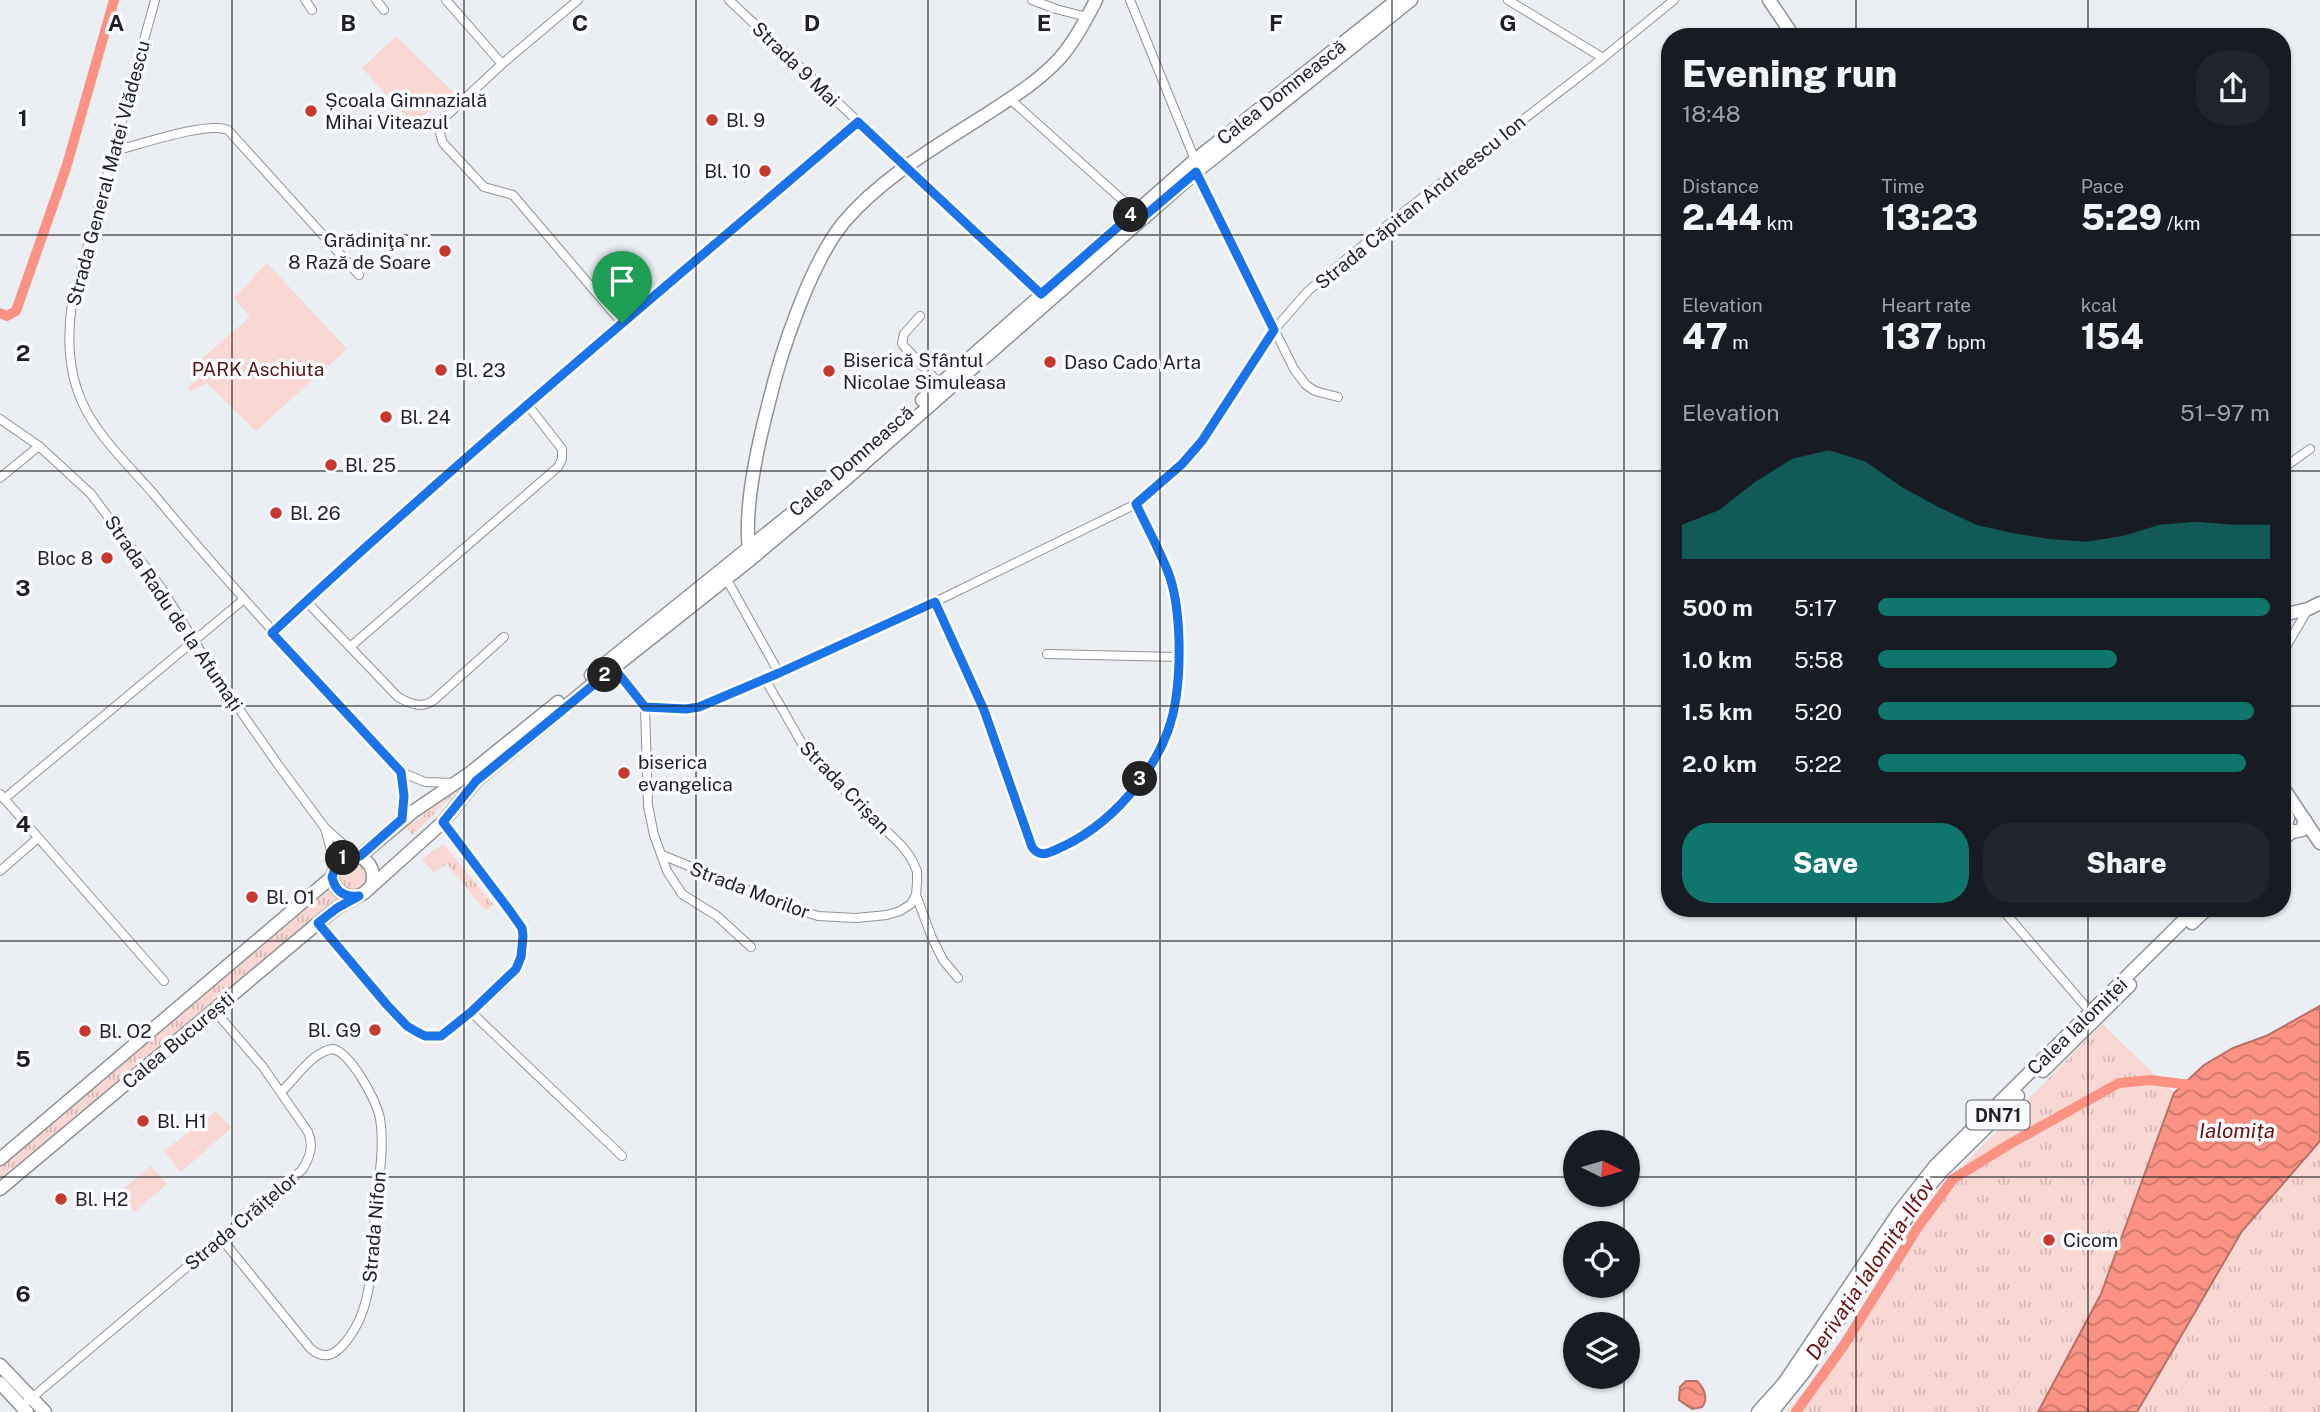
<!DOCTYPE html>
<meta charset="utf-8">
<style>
body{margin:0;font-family:"Public Sans",sans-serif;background:#20242c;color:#f1f3f6;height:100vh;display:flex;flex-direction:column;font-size:26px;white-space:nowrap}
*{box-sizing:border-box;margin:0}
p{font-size:23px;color:#9ea1a6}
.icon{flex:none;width:38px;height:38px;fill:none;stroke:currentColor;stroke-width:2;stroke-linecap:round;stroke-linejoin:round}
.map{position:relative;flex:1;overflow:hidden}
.side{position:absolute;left:1661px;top:28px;width:630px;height:889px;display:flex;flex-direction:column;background:#171b24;border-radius:28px;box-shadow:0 2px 5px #0004}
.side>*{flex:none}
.needle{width:46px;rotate:95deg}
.fabs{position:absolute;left:1563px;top:1130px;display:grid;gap:14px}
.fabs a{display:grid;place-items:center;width:77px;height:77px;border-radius:50%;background:#171b24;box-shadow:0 2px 5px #0004;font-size:35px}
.pin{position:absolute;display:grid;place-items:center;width:60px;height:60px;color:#fff;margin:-72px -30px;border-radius:50% 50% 50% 0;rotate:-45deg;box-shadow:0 0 7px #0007}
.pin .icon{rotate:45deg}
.km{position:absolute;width:35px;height:35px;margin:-18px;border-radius:50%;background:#222;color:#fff;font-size:19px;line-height:35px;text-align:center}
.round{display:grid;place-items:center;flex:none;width:74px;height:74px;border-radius:28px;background:#20242c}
.summary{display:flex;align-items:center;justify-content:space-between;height:119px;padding:0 21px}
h1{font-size:38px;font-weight:800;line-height:52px}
.metrics{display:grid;grid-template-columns:repeat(3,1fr);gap:10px;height:119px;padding:7px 21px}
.metrics div{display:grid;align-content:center}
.metrics b{font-size:35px;font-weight:800}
.metrics small{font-size:19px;font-weight:400}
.metrics p{font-size:19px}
.chart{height:196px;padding:14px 21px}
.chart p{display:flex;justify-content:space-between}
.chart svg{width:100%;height:126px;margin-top:7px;fill:#0f766e;opacity:.7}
.cta{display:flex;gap:14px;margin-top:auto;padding:14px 21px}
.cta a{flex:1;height:80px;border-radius:28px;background:#0f766e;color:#fff;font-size:28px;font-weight:800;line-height:80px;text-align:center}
.cta a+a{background:#20242c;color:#f1f3f6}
ul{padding:0 21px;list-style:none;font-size:23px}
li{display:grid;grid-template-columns:112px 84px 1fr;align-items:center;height:52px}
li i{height:18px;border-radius:9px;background:#0f766e}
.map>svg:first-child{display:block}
</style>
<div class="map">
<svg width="2320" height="1412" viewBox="0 0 2320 1412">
<defs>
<pattern id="grass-tufts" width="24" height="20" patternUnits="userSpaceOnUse" patternTransform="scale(1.75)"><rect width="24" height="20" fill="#f9d7d2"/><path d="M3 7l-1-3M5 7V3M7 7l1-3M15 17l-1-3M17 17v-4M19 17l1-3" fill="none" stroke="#d5b8b4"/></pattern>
<pattern id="water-waves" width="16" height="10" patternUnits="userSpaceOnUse" patternTransform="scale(1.75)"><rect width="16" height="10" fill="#fb9284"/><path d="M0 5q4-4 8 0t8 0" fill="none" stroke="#cb776c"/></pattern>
</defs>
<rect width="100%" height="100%" fill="#ebeef2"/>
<g fill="url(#grass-tufts)">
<polygon points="462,787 412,835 407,827"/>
<polygon points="443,844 493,904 489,910 484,909 447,864 434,873 422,859"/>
<circle cx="353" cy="876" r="14"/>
<polygon points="331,888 340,898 0,1179 0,1165"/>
<polygon points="2102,1024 2174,1093 2101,1294 2038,1412 1787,1412 1827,1364 1928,1208 1951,1178"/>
<polygon points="2320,1141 2320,1412 2137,1412 2242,1231"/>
</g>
<g fill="#f9d7d2">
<polygon points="396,36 454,93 413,124 362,68"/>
<polygon points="267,263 347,349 256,431 207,383 191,391 187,388 206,373 197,363 250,317 234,298"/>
<polygon points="216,1111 231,1128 181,1172 164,1151"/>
<polygon points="151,1166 167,1184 134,1212 117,1194"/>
</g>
<g fill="url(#water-waves)" stroke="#b97067" stroke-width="2">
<polygon points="2320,1006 2320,1141 2242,1231 2137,1412 2038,1412 2101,1294 2174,1093 2204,1065 2233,1048 2266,1036"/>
<path d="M1686,1381h11c7,7 12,18 5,26l-10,2 -13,-9 1,-13z"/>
</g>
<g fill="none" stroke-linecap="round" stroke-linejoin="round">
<g stroke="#fb9284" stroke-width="10">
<polyline points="0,313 7,316 16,311 66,168 114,0"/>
<polyline points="1796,1412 1844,1345 1918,1227 1953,1179 2008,1145 2119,1083 2150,1080 2199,1086"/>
</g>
<defs>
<g id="street">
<path d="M155,0l-83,303c-5,34 -4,68 10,99 16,36 50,66 75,96 78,94 162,183 244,274l24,10 29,1"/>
<polyline points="305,0 312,10"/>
<polyline points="376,0 384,10"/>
<polyline points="446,0 502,64"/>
<path d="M578,0l-76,64 -58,54c-5,9 -5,15 -1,25l41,44 29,8 109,128"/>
<polyline points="729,0 1043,296"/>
<polyline points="1032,0 1056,9 1087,17"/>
<polyline points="1130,0 1195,160 1196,172 1294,369 1306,385 1315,391 1338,397"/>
<polyline points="1508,0 1603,58"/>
<polyline points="1010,99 1138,214"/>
<path d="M114,151c25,-6 93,-30 114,-21l131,145"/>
<polyline points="920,316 904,334 902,344 940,384"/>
<polyline points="0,419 39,446 91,494 162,589 216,676 279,766 325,828 355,855"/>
<polyline points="2282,469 2310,449"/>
<polyline points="0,478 39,446"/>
<polyline points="726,578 779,673"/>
<path d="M306,601l92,96c12,7 24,12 36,3l70,-63"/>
<path d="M935,602l48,108 49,137 5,6c19,4 51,-20 65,-32 36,-30 67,-75 74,-121 2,-18 1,-36 1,-54 1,-19 1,-40 -4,-59 -8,-28 -24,-56 -37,-83"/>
<path d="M273,633c189,-177 387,-343 584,-511"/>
<polyline points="350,647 558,467 562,459 562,449 527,404"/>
<polyline points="1047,654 1177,657"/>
<polyline points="2282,654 2308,609"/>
<polyline points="613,667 645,707 648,806 654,835 667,871 682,894 717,916 751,947"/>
<polyline points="645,707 686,709 712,703 935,602 1136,504 1182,464 1202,441 1274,330 1308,291 1396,218 1603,58 1674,0"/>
<polyline points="401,772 404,796 403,819"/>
<polyline points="0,794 164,981"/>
<polyline points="4,799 243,600"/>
<polyline points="325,828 335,866"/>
<polyline points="662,855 789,907 818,916 856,918 887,915 900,911 911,904 916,895 917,883 917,871 911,858 902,846 840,786 804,747 765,679"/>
<polyline points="0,871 38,838"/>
<polyline points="916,895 932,938 943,960 958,978"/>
<polyline points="2001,908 2093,1015"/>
<path d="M318,923c21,24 79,103 105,112 19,7 36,-13 49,-24 15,-13 37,-28 45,-45 5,-10 9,-25 5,-36 -5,-15 -18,-28 -27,-40 -17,-22 -34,-45 -52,-68"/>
<polyline points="471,1012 622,1156"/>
<path d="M221,1238l89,110c11,10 21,10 32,-2 33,-35 29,-87 33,-132 3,-31 10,-65 5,-96 -4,-18 -29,-65 -47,-69 -20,2 -37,29 -51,42"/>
<path d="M28,1401l274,-231c8,-13 12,-24 6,-38l-45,-65 -49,-57"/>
</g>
<g id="secondary">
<path d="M750,555c-8,-42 8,-111 19,-153 12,-51 42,-140 75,-180 40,-47 98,-79 149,-112 23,-15 48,-31 67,-52 15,-17 26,-38 36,-58"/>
<polyline points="2282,615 2308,609 2320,603"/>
</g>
<g id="primary">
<polyline points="1769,0 1794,37"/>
<polyline points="922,400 1195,160 1397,0"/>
<polyline points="591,675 792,513"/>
<polyline points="2282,786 2320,843"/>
<polyline points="2282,802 2288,818 2286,826 2292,832"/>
<polyline points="2282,840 2292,832 2302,830 2305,820"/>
<polyline points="360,856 414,811 470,773 558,702"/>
<path d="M359,896c-14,2 -24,-5 -27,-19l6,-16c19,-14 40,2 34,24"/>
<polyline points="2192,923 2208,908"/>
<polyline points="2043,1071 2130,985"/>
<polyline points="0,1159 332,877"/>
<polyline points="0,1189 318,923 337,908 364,893 443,822 476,781 588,688 751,559 845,480 1196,172 1411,0"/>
<polyline points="0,1365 45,1412"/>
<polyline points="0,1383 27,1412"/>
<polyline points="1758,1412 1784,1383 1899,1212 1935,1166 2196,908"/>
<polyline points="1772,1412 1805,1371 1924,1192 1942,1171 2018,1096"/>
</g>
</defs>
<use href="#street" stroke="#909397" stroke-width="10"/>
<use href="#secondary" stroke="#909397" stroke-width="15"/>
<use href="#primary" stroke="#909397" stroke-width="15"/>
<use href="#street" stroke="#fff" stroke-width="8"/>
<use href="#secondary" stroke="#fff" stroke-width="12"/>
<use href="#primary" stroke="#fff" stroke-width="12"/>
</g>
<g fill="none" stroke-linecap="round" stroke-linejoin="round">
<defs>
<path id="route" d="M858,122l183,172 95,-83 6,7 54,-46 78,158 -72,111 -20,23 -46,40c11,23 23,45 32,68 13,33 13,91 8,126 -8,61 -58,122 -112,148 -12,5 -23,14 -32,1l-48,-137 -49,-108 -156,71 -80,34 -13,2 -41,-2 -31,-39 -138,113 -33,41 67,89 12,17 1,8 -2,21 -5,12 -45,43 -30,24h-16l-8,-4 -10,-6 -20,-21 -69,-82 19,-15 22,-12c-14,2 -24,-5 -27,-19l6,-16 11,-6 11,1 42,-37 2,-23 -3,-24 -129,-139c190,-177 389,-342 586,-511z"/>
</defs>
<use href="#route" stroke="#fff" stroke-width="14"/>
<use href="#route" stroke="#1a73e8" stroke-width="9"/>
</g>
<path fill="none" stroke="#1f2022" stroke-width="2" stroke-opacity="0.55" d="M232,0v1412M464,0v1412M696,0v1412M928,0v1412M1160,0v1412M1392,0v1412M1624,0v1143M1856,0v37M2088,0v37M0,235h1670M2282,235h38M0,471h1670M2282,471h38M0,706h1670M2282,706h38M1856,908v504M2088,908v504M0,941h2320M0,1177h1575M1628,1177h692M1624,1195v39M1624,1286v39M1624,1377v35"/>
<g fill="#c7392f" stroke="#f9fbff" stroke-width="2.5">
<circle cx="311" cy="111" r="7"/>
<circle cx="712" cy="120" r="7"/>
<circle cx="765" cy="171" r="7"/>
<circle cx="445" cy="251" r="7"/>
<circle cx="1050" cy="362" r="7"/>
<circle cx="441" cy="370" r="7"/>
<circle cx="829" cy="371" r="7"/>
<circle cx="386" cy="417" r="7"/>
<circle cx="331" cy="465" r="7"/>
<circle cx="276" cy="513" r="7"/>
<circle cx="107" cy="558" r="7"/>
<circle cx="624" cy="773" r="7"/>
<circle cx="252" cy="897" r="7"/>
<circle cx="375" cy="1030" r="7"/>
<circle cx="85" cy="1031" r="7"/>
<circle cx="143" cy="1121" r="7"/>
<circle cx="61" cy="1199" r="7"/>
<circle cx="2049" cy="1240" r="7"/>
</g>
<g text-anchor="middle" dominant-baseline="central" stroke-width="7" stroke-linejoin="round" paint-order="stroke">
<rect fill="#f9fbff" stroke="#606264" stroke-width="2" x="1966.5" y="1100.5" width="63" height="29" rx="5"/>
<g font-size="18" font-weight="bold" fill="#1f2022">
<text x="1998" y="1115">DN71</text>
</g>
<g font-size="19" fill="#1f2022" stroke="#f9fbff">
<text transform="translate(796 64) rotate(44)">Strada 9 Mai</text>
<text transform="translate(1281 92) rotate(-38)">Calea Domnească</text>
<text transform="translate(108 173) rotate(-75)">Strada General Matei Vlădescu</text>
<text transform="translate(1420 202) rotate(-39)">Strada Căpitan Andreescu Ion</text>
<text transform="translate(851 461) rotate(-41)">Calea Domnească</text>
<text transform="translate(174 613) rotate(56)">Strada Radu de la Afumați</text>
<text transform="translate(845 787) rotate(46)">Strada Crișan</text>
<text transform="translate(750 890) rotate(21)">Strada Morilor</text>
<text transform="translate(2077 1026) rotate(-44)">Calea Ialomiței</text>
<text transform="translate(178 1040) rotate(-40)">Calea București</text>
<text transform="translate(241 1221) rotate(-40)">Strada Crăițelor</text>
<text transform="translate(374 1227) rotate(-85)">Strada Nifon</text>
</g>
<g font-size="19" fill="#1f2022" stroke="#f9fbff" text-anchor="start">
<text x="325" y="100">Școala Gimnazială<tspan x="325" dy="22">Mihai Viteazul</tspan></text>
<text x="726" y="120">Bl. 9</text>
<text x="751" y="171" text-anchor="end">Bl. 10</text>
<text x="431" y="240" text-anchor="end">Grădiniţa nr.<tspan x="431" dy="22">8 Rază de Soare</tspan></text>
<text x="843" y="360">Biserică Sfântul<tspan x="843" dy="22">Nicolae Simuleasa</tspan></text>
<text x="1064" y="362">Daso Cado Arta</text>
<text x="455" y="370">Bl. 23</text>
<text x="400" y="417">Bl. 24</text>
<text x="345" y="465">Bl. 25</text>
<text x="290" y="513">Bl. 26</text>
<text x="93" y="558" text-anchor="end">Bloc 8</text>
<text x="638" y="762">biserica<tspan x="638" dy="22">evangelica</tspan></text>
<text x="266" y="897">Bl. O1</text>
<text x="361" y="1030" text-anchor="end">Bl. G9</text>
<text x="99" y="1031">Bl. O2</text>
<text x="157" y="1121">Bl. H1</text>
<text x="75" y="1199">Bl. H2</text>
<text x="2063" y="1240">Cicom</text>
</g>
<g font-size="19" fill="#54140f" stroke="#f9fbff">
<text x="258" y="369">PARK Aschiuta</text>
</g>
<g font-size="21" font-style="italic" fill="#6d100c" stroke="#f9fbff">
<text x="2237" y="1130">Ialomița</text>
<text transform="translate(1870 1269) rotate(-56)">Derivația Ialomița-Ilfov</text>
</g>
</g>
<g font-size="23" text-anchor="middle" font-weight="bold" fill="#1f2022" stroke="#f9fbff" stroke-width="7" stroke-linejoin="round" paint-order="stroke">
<text x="116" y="31">A</text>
<text x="348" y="31">B</text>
<text x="580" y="31">C</text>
<text x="812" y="31">D</text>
<text x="1044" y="31">E</text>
<text x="1276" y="31">F</text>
<text x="1508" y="31">G</text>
<text x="23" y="126">1</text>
<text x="23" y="361">2</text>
<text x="23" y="596">3</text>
<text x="23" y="832">4</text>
<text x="23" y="1067">5</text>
<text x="23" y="1302">6</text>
</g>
</svg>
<div class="fabs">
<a><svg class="needle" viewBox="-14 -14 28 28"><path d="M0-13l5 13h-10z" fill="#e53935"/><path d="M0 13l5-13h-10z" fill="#9ea1a6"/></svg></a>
<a><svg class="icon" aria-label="locate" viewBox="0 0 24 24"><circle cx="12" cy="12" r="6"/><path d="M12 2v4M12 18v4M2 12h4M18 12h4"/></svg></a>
<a><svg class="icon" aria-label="layers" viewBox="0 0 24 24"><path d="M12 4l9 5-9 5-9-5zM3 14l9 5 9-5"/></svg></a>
</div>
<div class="pin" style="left:622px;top:323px;background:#1e9e55"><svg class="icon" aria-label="arrive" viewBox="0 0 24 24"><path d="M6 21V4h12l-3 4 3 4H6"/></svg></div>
<b class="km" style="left:343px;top:858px">1</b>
<b class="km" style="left:605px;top:675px">2</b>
<b class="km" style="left:1140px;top:779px">3</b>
<b class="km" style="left:1131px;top:215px">4</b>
<section class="side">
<div class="summary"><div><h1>Evening run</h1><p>18:48</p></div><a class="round"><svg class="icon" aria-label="share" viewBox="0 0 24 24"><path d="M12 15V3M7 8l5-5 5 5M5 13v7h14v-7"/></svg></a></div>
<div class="metrics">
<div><p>Distance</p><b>2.44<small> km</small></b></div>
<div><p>Time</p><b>13:23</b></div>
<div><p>Pace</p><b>5:29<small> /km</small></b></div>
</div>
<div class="metrics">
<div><p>Elevation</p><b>47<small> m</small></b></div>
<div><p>Heart rate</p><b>137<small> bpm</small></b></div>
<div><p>kcal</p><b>154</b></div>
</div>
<div class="chart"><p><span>Elevation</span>51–97 m</p>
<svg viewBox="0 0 160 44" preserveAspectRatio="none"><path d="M0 44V32L10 27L20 17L30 9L40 6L50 10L60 19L70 26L80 32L90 35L100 37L110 38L120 36L130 32L140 31L150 32L160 32V44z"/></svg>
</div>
<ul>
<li><b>500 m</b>5:17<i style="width:100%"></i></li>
<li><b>1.0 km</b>5:58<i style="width:61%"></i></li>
<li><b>1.5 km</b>5:20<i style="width:96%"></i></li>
<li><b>2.0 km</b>5:22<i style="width:94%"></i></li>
</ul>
<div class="cta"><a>Save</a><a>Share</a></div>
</section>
</div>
